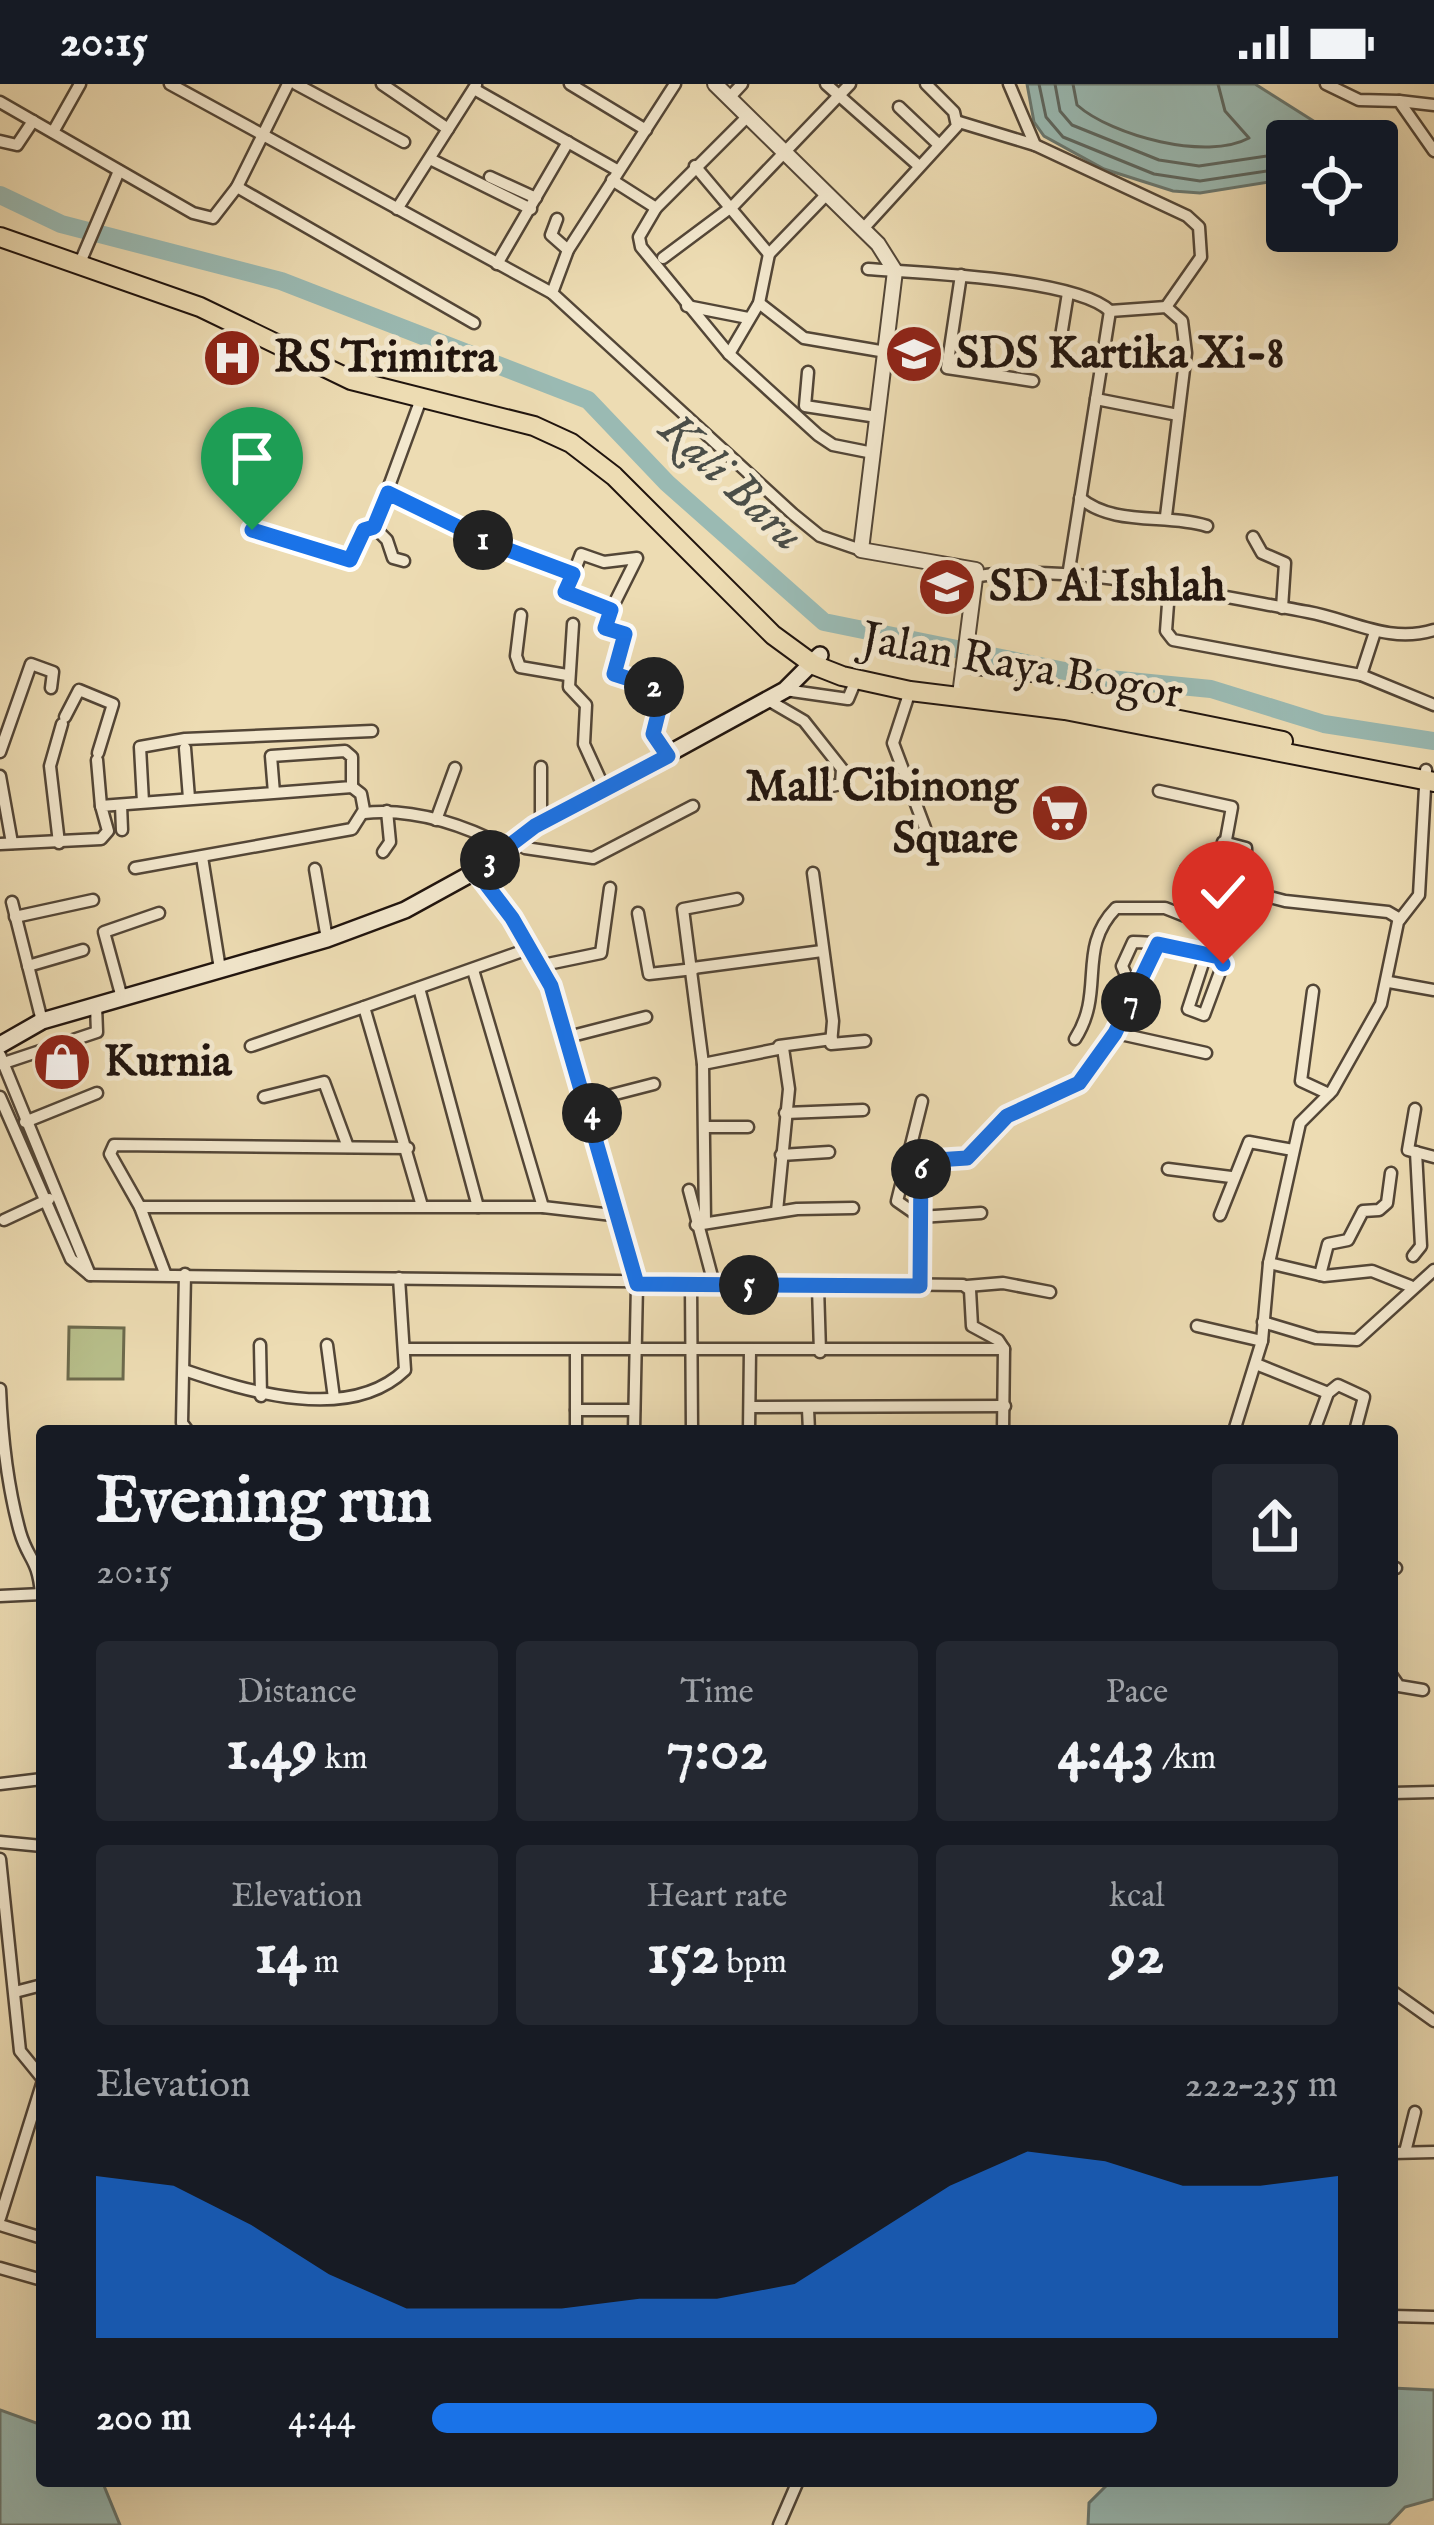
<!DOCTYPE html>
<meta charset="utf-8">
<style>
body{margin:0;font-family:"IM FELL English",serif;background:#242831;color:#f1f3f6;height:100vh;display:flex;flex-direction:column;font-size:45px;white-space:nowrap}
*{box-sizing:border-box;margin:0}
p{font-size:39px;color:#9ea1a6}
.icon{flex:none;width:66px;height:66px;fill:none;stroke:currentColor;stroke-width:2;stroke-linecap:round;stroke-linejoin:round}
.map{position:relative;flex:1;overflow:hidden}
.side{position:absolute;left:36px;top:1341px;width:1362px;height:1062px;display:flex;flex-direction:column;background:#171b24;border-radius:12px;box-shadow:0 12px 48px #0002}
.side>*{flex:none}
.controls{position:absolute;left:1266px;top:36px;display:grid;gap:24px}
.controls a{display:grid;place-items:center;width:132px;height:132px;border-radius:12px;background:#171b24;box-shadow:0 12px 48px #0002;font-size:60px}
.pin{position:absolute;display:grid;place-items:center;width:102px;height:102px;color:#fff;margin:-123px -51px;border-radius:50% 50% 50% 0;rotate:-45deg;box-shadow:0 0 12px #0007}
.pin .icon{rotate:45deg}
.km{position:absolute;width:60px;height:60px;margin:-30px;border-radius:50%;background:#222;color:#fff;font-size:33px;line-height:60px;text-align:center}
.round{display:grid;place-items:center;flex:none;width:126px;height:126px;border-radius:12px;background:#242831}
.headline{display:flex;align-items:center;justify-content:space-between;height:204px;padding:0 60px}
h1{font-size:66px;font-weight:800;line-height:90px}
.stats{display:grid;grid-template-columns:repeat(3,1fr);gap:18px;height:204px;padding:12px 60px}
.stats div{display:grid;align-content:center;border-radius:12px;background:#242831;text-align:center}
.stats b{font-size:60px;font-weight:800}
.stats small{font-size:33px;font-weight:400}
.stats p{font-size:33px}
.chart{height:336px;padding:24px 60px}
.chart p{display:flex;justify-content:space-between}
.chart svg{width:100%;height:216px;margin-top:12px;fill:#1a73e8;opacity:.7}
ul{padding:0 60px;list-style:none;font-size:39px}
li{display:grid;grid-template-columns:192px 144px 1fr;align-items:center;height:90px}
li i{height:30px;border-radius:15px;background:#1a73e8}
.status{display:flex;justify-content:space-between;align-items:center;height:84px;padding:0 60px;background:#171b24;direction:ltr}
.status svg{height:33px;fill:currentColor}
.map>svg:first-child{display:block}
</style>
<div class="status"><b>20:15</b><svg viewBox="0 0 49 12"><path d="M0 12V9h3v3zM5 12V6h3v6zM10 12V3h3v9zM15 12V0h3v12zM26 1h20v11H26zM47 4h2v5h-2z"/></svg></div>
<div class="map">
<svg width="1434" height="2441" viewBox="0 0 1434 2441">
<rect width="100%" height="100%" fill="#eddcb3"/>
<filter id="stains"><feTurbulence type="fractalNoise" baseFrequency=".00167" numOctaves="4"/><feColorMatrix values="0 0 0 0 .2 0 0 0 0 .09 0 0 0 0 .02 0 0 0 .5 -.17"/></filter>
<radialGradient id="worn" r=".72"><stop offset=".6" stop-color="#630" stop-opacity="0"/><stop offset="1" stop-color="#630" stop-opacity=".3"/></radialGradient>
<polygon fill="#b8c08c" stroke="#6c6a4d" stroke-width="3" points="69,1243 124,1244 123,1295 68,1295"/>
<g fill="#9abab3" stroke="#697871" stroke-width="3">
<polygon points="1027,0 1255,0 1323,43 1328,57 1287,57 1287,95 1200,109 1173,107 1104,85 1044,52 1034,38"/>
<polygon points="1392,2304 1434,2306 1434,2415 1405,2423 1388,2441 1088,2441 1089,2419 1111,2397 1392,2397"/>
<polygon points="0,2326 42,2341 42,2397 102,2397 120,2441 0,2441"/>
</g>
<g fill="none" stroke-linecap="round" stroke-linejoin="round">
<g stroke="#5d6760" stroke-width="3">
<polyline points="1039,0 1046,33 1063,53 1154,90 1200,97 1287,84"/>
<polyline points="1055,0 1060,27 1072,41 1159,76 1199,82 1287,69"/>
<path d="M1073,0l4,21c35,31 130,56 172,33l-24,-27 -7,-27"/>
</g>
<polyline stroke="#9abab3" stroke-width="18" points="0,111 61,140 281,197 588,316 667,399 824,538 1099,594 1211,605 1324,640 1434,657"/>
<defs>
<g id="minor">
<polyline points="170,0 552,209"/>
<polyline points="296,0 404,58"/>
<polyline points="382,0 448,45"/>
<polyline points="570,0 646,46"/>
<polyline points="675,0 568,166 552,209 793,430 820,452 861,466"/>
<polyline points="826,0 919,82"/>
<polyline points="1009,0 1035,61 1187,132 1199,143 1201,173 1166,223"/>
<polyline points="1326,0 1359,16 1399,17 1434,67"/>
<polyline points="474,5 617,86"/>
<polyline points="729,14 742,0"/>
<polyline points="1399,17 1434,21"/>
<polyline points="0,18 193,129 213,134 237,103 288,0"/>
<polyline points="899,23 938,60"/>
<polyline points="746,34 656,124 639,153 641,163 729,270 818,351 833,361 873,369"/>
<polyline points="959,38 1035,61"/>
<polyline points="53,48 80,0"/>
<polyline points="0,57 17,61 33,37"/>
<polyline points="430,75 531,125"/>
<polyline points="695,82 769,170"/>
<polyline points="490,93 536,114"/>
<polyline points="612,96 656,124"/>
<polyline points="237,103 474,239"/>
<polyline points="397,125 476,1"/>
<polyline points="557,135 551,151 568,166"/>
<polyline points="862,146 957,42 954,28 926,0"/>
<polyline points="663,174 734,121 850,0"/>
<polyline points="497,180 568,58"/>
<polyline points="79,181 119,87"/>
<path d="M868,185c51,4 207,9 242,42"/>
<polyline points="961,191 947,284 1033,297"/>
<polyline points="759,219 804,254 886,268"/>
<polyline points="687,222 748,234"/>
<polyline points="1110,227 1166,223 1182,237 1186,269 1166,432"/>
<polyline points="729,270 759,219 769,170 826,111"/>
<polyline points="1057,277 1068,209"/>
<polyline points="808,288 805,322 877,333"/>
<polyline points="1096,315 1178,331"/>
<polyline points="388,409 445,440 573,491 565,508 611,526 605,544 625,550 614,589 664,606 653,650 668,672"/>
<path d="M1080,414c35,29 86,15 127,28"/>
<polyline points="374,443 387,456 393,474 404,477"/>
<polyline points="252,446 350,476 364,446 374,443 421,315"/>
<polyline points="1253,453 1262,469 1285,479 1282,524"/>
<polyline points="573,491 581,470 604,478 637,474 611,526"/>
<path d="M979,492c87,-14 239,20 329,36 44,8 81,32 126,18"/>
<polyline points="1068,492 1110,227"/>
<polyline points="1169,506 1166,547 1173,556 1361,591 1434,621"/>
<polyline points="521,531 516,572 520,583 567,591"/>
<polyline points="573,540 569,603 586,621 584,660 605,706"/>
<polyline points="1361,591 1375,548"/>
<polyline points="785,606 848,615 856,596"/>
<polyline points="910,607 893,659 925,744"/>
<polyline points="768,616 804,637 842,685 841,700 790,711"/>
<polyline points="65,633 79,606 113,620 98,669"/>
<polyline points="185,664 189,714"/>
<polyline points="0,668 31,580 53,588 51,604"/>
<polyline points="97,676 101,722"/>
<polyline points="0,692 12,759"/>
<polyline points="1159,707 1232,723 1210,843"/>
<polyline points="143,718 140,663 185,655 372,647"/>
<polyline points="121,721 122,746"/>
<path d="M364,729c50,-5 98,11 142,34"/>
<polyline points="436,736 455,684"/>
<polyline points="541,739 541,683"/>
<polyline points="515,756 525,764 593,774 693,722"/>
<polyline points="1223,758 1246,764 1247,807 1285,817 1388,828 1400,835"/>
<polyline points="59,759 50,682 62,640"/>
<path d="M0,760l101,-5 7,-8 -7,-25c84,-6 168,-13 251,-19v-30l-7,-6 -74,5 3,37"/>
<polyline points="383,768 390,758 387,727"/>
<polyline points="202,773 220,885"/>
<polyline points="135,784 352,745 364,726 361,710 352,703"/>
<polyline points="315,785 327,855"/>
<polyline points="1186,785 1219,790"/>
<polyline points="476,787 512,834 551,902 621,1132 637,1200 634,1347"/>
<polyline points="813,789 833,937 831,960 865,957"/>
<polyline points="12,818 42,937"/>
<polyline points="638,829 649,890 694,885"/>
<polyline points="15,833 93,816"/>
<polyline points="543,881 601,869 610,804"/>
<polyline points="28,882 83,866"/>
<polyline points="693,884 822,867"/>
<polyline points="473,886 543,1123"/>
<polyline points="1389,898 1434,906"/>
<polyline points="419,904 478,1123"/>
<polyline points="1313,907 1301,997 1329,1010"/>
<path d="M1134,910l-12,-28 11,-24c28,0 58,9 86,15l4,7 -19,51 -16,-6 18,-55"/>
<polyline points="122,914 104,848 159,829"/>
<polyline points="1116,949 1206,969"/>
<polyline points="568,953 646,933"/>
<path d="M1075,955c31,-48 1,-90 41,-131h49l53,21"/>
<polyline points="251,962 364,923"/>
<polyline points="779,962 832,955"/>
<polyline points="0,971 90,1191 71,1175 0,1013"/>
<polyline points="1,980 97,948 96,922"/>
<polyline points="703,980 783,964 789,1005 777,1127"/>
<polyline points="264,1013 324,998 348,1063"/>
<polyline points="588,1017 654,1000"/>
<polyline points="922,1017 897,1117 920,1133 981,1129"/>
<polyline points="1415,1025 1408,1066 1434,1073"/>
<polyline points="785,1029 863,1026"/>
<polyline points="25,1038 97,1009"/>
<polyline points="705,1043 748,1043"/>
<polyline points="781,1071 829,1068"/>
<polyline points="909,1080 967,1074 1007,1032 1079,999 1116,949 1158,860"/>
<polyline points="1168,1085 1231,1093"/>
<polyline points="689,1106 714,1200"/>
<polyline points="422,1122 364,923 531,864"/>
<polyline points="140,1123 543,1123 621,1132"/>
<polyline points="1220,1131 1249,1058 1293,1066"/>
<polyline points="4,1136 49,1115"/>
<polyline points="705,1139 703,980 683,825 737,815"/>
<polyline points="696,1141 797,1125 853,1124"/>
<polyline points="1413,1172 1421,1162 1416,1068"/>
<polyline points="1269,1179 1324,1192 1372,1187 1410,1202"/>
<polyline points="165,1189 140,1123 110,1070 114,1061 408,1064"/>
<polyline points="185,1190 182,1339 188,1347"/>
<polyline points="90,1191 963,1201 970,1206 972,1242 998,1256 1004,1265 1003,1347"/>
<polyline points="1320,1191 1328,1160 1348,1156 1363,1127 1379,1126 1387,1119 1391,1089"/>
<polyline points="691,1201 692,1347"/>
<polyline points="920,1202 921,1077"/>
<polyline points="967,1202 1003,1199 1050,1208"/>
<polyline points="818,1203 820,1268"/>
<polyline points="1263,1238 1316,1254 1357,1256 1434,1186"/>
<polyline points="1197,1242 1262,1257"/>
<polyline points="260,1261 261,1312"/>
<polyline points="327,1261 334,1314"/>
<polyline points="407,1265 1004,1265"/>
<polyline points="1256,1280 1328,1309"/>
<path d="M184,1286c62,21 165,54 221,0l-6,-92"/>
<path d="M0,1305c2,49 7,96 20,143 8,28 18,26 21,62"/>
<polyline points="750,1323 1005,1322"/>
<polyline points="808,1325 809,1347"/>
<polyline points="576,1326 634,1326"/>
<polyline points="576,1347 576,1268"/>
<polyline points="749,1347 750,1266"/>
<polyline points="1234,1347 1262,1257 1269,1179 1300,1039 1332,1007 1381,920 1398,838 1419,811 1426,686"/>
<polyline points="1314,1347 1328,1309 1338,1301 1364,1313 1355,1347"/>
<polyline points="1392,1483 1396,1484"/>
<polyline points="0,1512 42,1510"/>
<polyline points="1392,1592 1399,1602 1423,1606"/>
<polyline points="0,1700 42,1695"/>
<polyline points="1392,1709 1434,1708"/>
<polyline points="0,1758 42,1762"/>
<polyline points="0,1775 20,1967 42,1994"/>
<polyline points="1392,1907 1434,1937"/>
<polyline points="15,1908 42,1901"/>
<polyline points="1405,2068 1415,2028"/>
<polyline points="1392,2069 1434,2068"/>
<polyline points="0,2134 42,2000"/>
<polyline points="0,2141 42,2154"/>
<polyline points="0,2184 42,2196"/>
<polyline points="1392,2232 1434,2233"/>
<polyline points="779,2441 798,2397"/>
</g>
<polyline id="tertiary" points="715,0 878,160 895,187 861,466 976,486 960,611"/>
<polyline id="secondary" points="0,961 42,937 327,855 405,826 476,787 535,743 785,606 820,571"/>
<g id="trunk">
<polyline points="0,153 200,223 351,296 534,342 571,359 614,392 773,551 814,581 842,592 910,607 1065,626 1434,698"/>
<polyline points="968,600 1061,612 1283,657"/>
</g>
</defs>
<use href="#minor" stroke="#534637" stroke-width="15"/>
<use href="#tertiary" stroke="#534637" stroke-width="18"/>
<use href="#secondary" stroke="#20140e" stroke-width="20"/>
<use href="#trunk" stroke="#20140e" stroke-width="22"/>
<use href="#minor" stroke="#f3e8ce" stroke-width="10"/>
<use href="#tertiary" stroke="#f3e8ce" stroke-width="14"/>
<use href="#secondary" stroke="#f3e8ce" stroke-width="15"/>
<use href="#trunk" stroke="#eddcb3" stroke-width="18"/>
</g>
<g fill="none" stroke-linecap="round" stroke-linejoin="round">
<defs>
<polyline id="route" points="252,446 350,476 364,446 374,443 388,409 495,461 573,490 565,508 611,526 605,544 625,550 614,590 664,606 653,650 668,672 535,742 476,787 512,834 551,902 637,1200 920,1202 921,1077 967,1074 1007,1032 1079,999 1115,949 1158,860 1219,873 1223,880"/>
</defs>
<use href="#route" stroke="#fff" stroke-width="24"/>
<use href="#route" stroke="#1a73e8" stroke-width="15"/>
</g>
<defs>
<symbol id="school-disc" viewBox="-11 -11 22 22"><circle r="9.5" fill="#8f2418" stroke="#f3e8ce"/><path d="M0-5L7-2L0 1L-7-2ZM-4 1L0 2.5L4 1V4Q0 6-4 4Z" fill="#fff"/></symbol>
<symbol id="hospital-disc" viewBox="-11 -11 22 22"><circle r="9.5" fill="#8f2418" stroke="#f3e8ce"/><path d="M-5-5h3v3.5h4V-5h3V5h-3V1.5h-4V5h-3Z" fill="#fff"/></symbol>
<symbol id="supermarket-disc" viewBox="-11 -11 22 22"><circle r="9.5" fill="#8f2418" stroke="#f3e8ce"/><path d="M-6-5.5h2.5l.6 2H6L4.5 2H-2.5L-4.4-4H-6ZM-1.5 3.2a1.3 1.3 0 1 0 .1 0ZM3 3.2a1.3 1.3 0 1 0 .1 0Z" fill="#fff"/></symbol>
<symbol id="shop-disc" viewBox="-11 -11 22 22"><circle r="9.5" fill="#8f2418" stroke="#f3e8ce"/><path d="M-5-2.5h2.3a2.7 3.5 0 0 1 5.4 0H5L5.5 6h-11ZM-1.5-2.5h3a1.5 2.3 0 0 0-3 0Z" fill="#fff"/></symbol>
</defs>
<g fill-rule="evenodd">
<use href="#school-disc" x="881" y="237" width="66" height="66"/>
<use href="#hospital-disc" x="199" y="241" width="66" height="66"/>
<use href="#school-disc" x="914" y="470" width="66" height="66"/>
<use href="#supermarket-disc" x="1027" y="696" width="66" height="66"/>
<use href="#shop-disc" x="29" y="945" width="66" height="66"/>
</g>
<g text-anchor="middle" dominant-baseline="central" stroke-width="10" stroke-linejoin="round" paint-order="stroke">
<g font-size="45" font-weight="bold" fill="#20140e" stroke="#f3e8ce" text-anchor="start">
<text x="956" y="270">SDS Kartika Xi-8</text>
<text x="274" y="274">RS Trimitra</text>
<text x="989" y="503">SD Al Ishlah</text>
<text x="1018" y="703" text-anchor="end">Mall Cibinong<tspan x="1018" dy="52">Square</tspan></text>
<text x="104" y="978">Kurnia</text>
</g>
<g font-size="45" fill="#20140e" stroke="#f3e8ce">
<text transform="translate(1022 583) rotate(10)">Jalan Raya Bogor</text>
</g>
<g font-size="48" font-style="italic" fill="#4b4e48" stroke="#f3e8ce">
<text transform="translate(731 399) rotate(43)">Kali Baru</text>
</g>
</g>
<rect width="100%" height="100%" filter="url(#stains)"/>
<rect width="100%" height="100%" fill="url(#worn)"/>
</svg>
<div class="controls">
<a><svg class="icon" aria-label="locate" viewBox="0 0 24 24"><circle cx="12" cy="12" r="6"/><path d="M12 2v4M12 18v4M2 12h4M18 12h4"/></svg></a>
</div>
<div class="pin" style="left:252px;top:446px;background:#1e9e55"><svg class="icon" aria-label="arrive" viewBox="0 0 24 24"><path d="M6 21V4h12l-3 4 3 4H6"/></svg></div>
<div class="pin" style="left:1223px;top:880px;background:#d93025"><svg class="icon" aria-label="check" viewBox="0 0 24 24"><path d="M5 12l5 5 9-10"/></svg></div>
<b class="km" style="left:483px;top:456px">1</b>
<b class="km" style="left:654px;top:603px">2</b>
<b class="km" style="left:490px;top:776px">3</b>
<b class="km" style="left:592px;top:1029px">4</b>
<b class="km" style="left:749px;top:1201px">5</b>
<b class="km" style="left:921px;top:1085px">6</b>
<b class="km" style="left:1131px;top:918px">7</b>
<section class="side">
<div class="headline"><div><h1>Evening run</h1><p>20:15</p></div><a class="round"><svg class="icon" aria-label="share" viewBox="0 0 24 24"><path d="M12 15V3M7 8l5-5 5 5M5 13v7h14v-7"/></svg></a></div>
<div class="stats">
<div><p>Distance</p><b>1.49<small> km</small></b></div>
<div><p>Time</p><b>7:02</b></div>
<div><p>Pace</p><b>4:43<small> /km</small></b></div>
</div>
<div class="stats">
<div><p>Elevation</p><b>14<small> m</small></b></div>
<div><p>Heart rate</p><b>152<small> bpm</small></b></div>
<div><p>kcal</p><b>92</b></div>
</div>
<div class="chart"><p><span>Elevation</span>222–235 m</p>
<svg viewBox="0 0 160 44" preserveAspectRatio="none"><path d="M0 44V11L10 13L20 21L30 31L40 38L50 38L60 38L70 36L80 36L90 33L100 23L110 13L120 6L130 8L140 13L150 13L160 11V44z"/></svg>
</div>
<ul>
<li><b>200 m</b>4:44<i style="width:80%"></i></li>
</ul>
</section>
</div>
